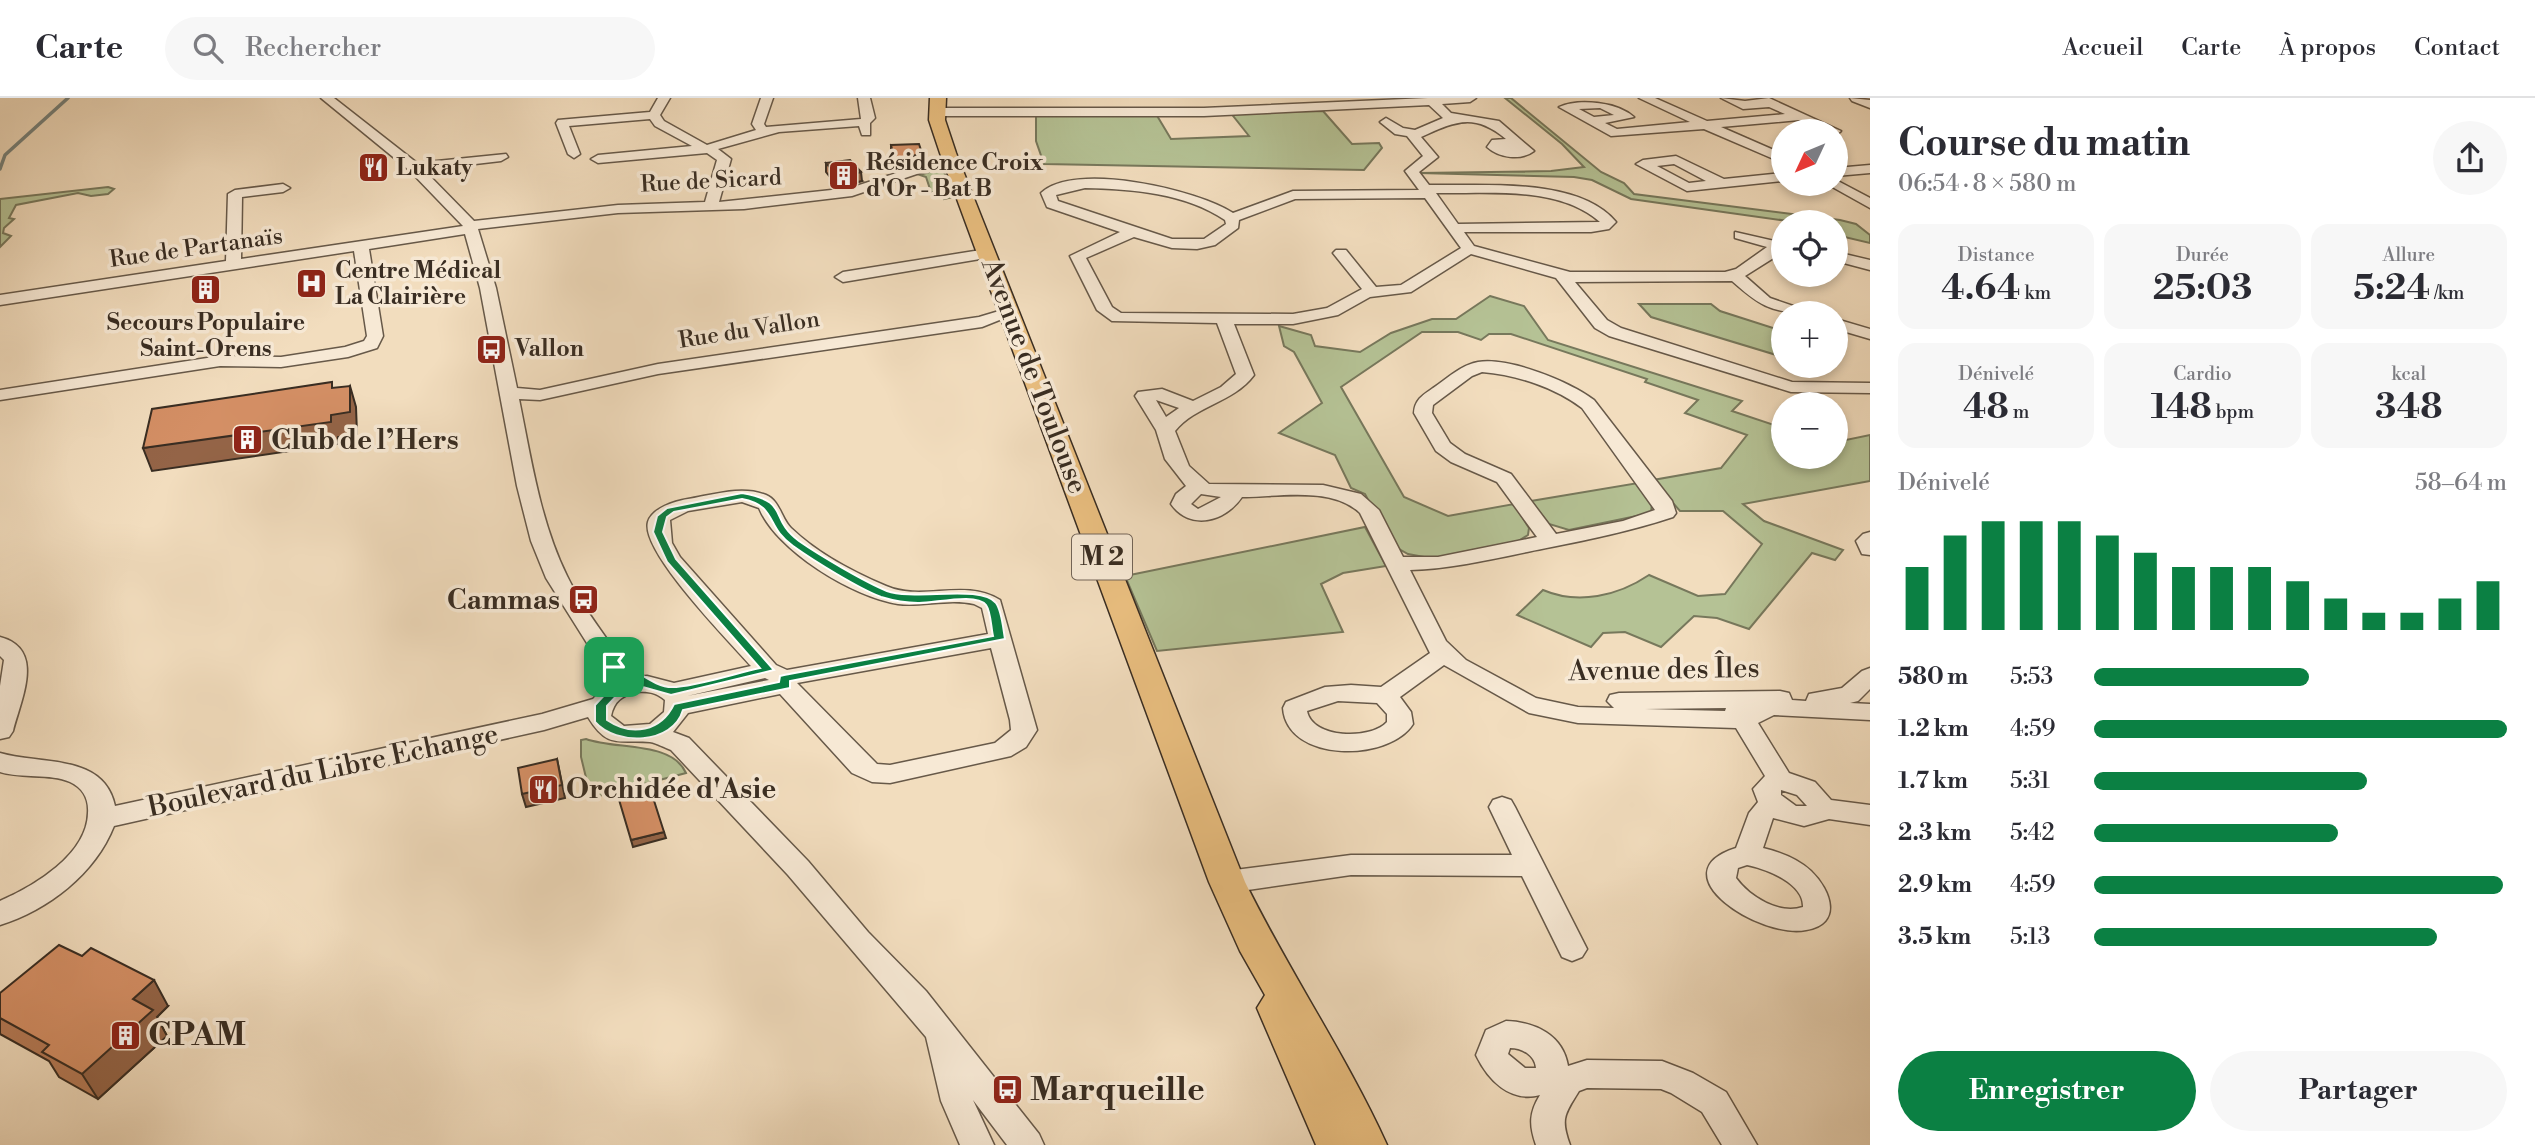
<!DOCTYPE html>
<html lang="fr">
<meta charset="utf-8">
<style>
body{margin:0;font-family:"Libre Bodoni",serif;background:#f7f7f7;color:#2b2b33;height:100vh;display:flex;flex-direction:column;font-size:26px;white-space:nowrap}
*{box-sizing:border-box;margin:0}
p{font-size:23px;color:#7c7c81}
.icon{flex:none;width:38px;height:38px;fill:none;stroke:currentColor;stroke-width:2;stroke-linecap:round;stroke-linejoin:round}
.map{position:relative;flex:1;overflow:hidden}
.panel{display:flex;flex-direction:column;background:#fff;width:665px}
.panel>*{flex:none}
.needle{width:46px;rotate:226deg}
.tools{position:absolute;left:1771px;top:21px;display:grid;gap:14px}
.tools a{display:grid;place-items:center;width:77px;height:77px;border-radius:50%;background:#fff;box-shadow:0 4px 10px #0003;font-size:35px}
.pin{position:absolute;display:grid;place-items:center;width:60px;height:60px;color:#fff;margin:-30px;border-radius:14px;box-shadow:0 4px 10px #0006}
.round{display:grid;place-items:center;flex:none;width:74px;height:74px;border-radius:37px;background:#f7f7f7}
.summary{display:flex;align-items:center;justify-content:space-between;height:119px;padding:0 28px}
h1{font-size:38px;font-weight:700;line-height:52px}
.metrics{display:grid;grid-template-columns:repeat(3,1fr);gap:10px;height:119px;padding:7px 28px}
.metrics div{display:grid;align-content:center;border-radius:18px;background:#f7f7f7;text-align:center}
.metrics b{font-size:35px;font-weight:700}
.metrics small{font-size:19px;font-weight:400}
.metrics p{font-size:19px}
.chart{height:196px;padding:14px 28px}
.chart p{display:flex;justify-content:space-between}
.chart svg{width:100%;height:126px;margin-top:7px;stroke:#0b8043;stroke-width:6}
.button{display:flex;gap:14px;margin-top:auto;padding:14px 28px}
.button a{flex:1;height:80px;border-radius:42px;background:#0b8043;color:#fff;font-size:28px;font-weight:700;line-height:80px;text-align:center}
.button a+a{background:#f7f7f7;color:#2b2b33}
ul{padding:0 28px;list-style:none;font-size:23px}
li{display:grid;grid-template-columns:112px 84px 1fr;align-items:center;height:52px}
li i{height:18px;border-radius:9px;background:#0b8043}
header{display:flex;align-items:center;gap:42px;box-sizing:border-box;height:98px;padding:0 35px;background:#fff;border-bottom:2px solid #e1e1e2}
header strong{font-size:33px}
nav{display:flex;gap:38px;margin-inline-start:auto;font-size:24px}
.search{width:490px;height:63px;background:#f7f7f7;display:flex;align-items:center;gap:18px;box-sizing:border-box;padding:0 24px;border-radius:38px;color:#7c7c81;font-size:26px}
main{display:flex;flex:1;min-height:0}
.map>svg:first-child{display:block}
</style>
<header>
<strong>Carte</strong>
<div class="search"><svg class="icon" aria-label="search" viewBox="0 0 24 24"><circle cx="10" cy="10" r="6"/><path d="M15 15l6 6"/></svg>Rechercher</div>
<nav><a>Accueil</a><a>Carte</a><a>À propos</a><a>Contact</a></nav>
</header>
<main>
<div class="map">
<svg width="1870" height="1047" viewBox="0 0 1870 1047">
<rect width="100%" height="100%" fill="#f2ddbe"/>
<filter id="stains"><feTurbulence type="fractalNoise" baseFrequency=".00286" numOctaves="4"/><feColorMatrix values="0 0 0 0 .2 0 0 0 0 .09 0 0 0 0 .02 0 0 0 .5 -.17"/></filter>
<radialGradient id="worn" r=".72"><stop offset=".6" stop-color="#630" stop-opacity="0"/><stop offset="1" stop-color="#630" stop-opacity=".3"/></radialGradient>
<g fill="#b5c295" stroke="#77785c" stroke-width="2">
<polygon points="1505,0 1511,0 1601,74 1624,85 1634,96 1840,122 1856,126 1870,137 1870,145 1836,137 1836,124 1795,124 1631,101 1592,82 1574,79 1419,75 1551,73 1584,69 1562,46"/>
<polygon points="1323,13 1352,46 1379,45 1382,50 1364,72 1044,66 1036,43 1036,17 1156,16 1171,41 1249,38 1230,14"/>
<polygon points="938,71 943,71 953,99 944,101 941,94 931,94 926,79 920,77"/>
<polygon points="108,89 114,91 108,96 91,98 78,95 16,107 9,120 14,121 4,130 3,135 11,138 0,149 0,101"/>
<path d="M1490,198l34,10 24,34 194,61 -10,10 51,17v29h53v-15l34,-7v46l-127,23 21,17 79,29 -8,10 -23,-7 -63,76 -32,-11 -23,-2 -33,31 -36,-15 -22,1 -12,14 -74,-32 26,-25c35,15 75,6 106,-15l49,21 27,-2 37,-50 -39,-33h-43l-27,-31 68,-12 26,-33 -62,-22 13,-13 -53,-18 2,-3 -136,-45h-22l-8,6 -23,-8h-36l-81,55 63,110 44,19 66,-12 15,24 -1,7 -13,8 -80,16 -27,-5 -16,-9 -27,-51 -14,-6 -16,-33 -56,-22 43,-30 -28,-51 -10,-6 -5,-20 32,9 4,11 45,6 31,-19 41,-14h24z"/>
<polygon points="1639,206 1711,206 1720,213 1776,231 1783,230 1783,259 1651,219"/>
<polygon points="1638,385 1652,405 1651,415 1569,432 1549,426 1531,403"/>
<polygon points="1365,429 1386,468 1343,475 1321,486 1343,534 1157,553 1125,478"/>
<path d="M586,641c30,11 86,2 100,34l-95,25 -10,-41v-17z"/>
</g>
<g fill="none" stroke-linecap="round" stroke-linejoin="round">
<polyline stroke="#75827d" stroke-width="3.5" points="0,71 5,57 68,0"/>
<defs>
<g id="minor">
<path d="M321,0h13l83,65 89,-9 2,3 -7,4 -77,9 50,51 144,-16 87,-3 12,-42 -10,-7 -109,10 -7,-4 7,-4 94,-9 -37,-20 -5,-7 -81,7 11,28 -6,4 -6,-4 -12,-31 2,-3 92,-8 8,-14h12l-10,17 4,6 43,24 49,-15 -4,-6 9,-26h12l-9,26 2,3 95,-8 -3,-21h12l5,20 -5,5v12h-8l-3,-9 -80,6 -61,17 13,10 -12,43 131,-14 96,-31 12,3 -106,36 -108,13 -126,4 -140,16 18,59 21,100 23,2 118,-26 321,-47 30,-9 8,5 -35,14 -324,47 -118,26 -21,-1c12,59 21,122 48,177 15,32 40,61 59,91l1,11 20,-2 27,7 77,-17c-21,-24 -111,-115 -103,-144 4,-14 27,-21 40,-23 24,-4 54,-14 78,-4 14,6 15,23 25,33 26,25 62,44 95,58 37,16 78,-8 114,14l37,130 -11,17 -15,9 -121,27 -18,-1 -20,-9 -72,-79 -92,19 -15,19 16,6 119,123 60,71 58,59 113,143 5,11h-37l-34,-45 21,45h-34l-19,-44 -15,-64 -138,-162 -117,-125c-6,-2 -14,-7 -21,-8 -31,-3 -42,8 -62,-25l-44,13 -430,96c-19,48 -66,84 -114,99v-24c34,-15 87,-46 88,-88 1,-14 -5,-25 -18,-31 -20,-9 -48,-3 -70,-10v-19c40,12 104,0 115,53l427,-92 51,-15 11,-12 -2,-20 -56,-89 -15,-37 -14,-55 -37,-198 -15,-54 -96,15 14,87 -6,12 -29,9 -67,10 -61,-1 -220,34v-10l220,-34 61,1 64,-10 19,-6 3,-5 -13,-85 -354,54v-10l226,-34 2,-67 7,-4 48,-6 7,4 -7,4 -41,5 -1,62 222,-33 -54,-56zM742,404l17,6c17,42 93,89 139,96 25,3 51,-6 76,0l8,4 6,26 -201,36 -11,-5 -96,-108 -8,-14 -2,-23 18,-9zM991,550l19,72 1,10 -16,13 -105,22 -13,-1 -80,-81zM765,580l4,2 -82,16zM635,594c13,-1 20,0 30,8l-1,12 -14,12 -26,2 -13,-10c3,-15 11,-20 24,-24z"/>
<path d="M1428,0h48l-6,4 -28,2 9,9 48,8 35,30c-13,10 -35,7 -47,-4l5,-7 14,-1c-33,-27 -51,-17 -85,-2l17,20 -19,15 10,13c54,1 150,-8 187,37l-7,7 -18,3h-127l10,14 96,26h155l11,-3 31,-22 -32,-9v-6l48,11v9l-38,24 25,22 35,12 2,3c-37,0 -49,-9 -75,-32l-157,1 32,38 14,8 171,54 78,1v10l-79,-1 -182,-56 -14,-8 -39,-50 -85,-24 -60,38 -41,5 -32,18 -45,9h-59l20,51c-21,28 -58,30 -79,56l14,35 20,18 114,1 38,9 18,16 24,47h35l99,-20 -40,-55 -46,-20 -15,-11 -22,-38c1,-15 11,-19 22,-27 14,-10 26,-21 42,-24 32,-5 92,20 116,38l78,101 4,12 -3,4c-48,16 -97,25 -146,35 -39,8 -78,17 -117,18l36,71 20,19 70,38 42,9 36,1 -7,-7 3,-6 9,-2 161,-2 9,2 3,7 14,1 3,-7 33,-6 20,-17 8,-3v21l-12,12 -8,2 20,1v16l-96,-5 -16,8 31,50 26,9 16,18 39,5v20l-41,-6 -25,7 -31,-8 -10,30c17,4 35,11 48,23 20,19 32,53 -5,59 -46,9 -149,-57 -70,-82l13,-35 9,-11 -5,-13 12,-13 -29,-48 -158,-5 -49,-10 -85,-48 -44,32 11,15 2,12c-24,38 -126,39 -130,-16l3,-6 39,-15 26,-2 30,2 49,-34 -70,-140c-28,-27 -82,-16 -118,-16 -17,25 -52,34 -71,7l5,-10 10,-8 -21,-27 -9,-29 -21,-34 3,-4 24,-3 31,12 28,-14 15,-13 -19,-51 -105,-2 -15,-11 -27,-54 50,-24 -73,-25 -6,-14c33,-32 157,-3 192,20l60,-22 126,-1 -14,-19 18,-15 -16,-20 -12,-2 -15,-12 6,-4 17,10 12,2 28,-12 -14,-13 -225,11h-267l-6,-4 6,-4h267zM1085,90c47,1 100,5 140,32l1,4 -22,15h-32l-114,-38 -2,-6zM1436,95c52,1 122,-8 164,29l-142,2zM1425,100l36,50 -60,37 -25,2 -30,-37h-10l-3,3 29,36 -35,19 -34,6 -172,-1 -9,-6 -26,-49 48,-21 38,11 25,1 18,-4 23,-17 1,-8 56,-21zM1482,274c35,3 72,15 100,36l73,102 -32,11 -67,13 -45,-60 -46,-20 -15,-11 -18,-30 1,-8 39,-29zM1156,302l23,8 -13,9zM1201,396l20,3 -23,12 -7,-5zM1338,603l39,2 10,11v8c-16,18 -75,17 -80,-11zM1726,610l-1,3 -80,-2zM1781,692l16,5 10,11h-11l-15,-11zM1747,767c19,4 57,18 56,42 -24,8 -53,-10 -67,-29l2,-10z"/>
<path d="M1639,0h16l52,23 78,-7 -16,-7 -26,2 -22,-11 24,3 24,-3 72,33 -5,4v-4h-11l-26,-11 -78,7 62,27v9l-79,-34 -93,7 -52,-29c20,-9 58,-5 75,10l-29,6 12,6 73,-7zM1600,10l14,7 -20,2 -15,-8z"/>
<polygon points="1850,0 1870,2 1870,10 1852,3"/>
<path d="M1676,58l48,23 59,-6v8l-96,10 -51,-27 7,-4zM1674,66l32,17 -17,2 -32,-17z"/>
<polygon points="1870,67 1870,75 1836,78 1836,70"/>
<polygon points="1836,82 1870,100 1870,110 1827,86 1836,86"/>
<polygon points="987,151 992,153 992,159 843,184 835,179 843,174"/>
<polygon points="1836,154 1870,162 1870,172 1836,163"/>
<polygon points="1836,221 1870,231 1870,241 1836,231"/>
<polygon points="1870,434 1870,457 1862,456 1856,443 1863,436"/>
<path d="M0,539c46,12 21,62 13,94l-4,6 -9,2v-53l4,-26 -4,-4z"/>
<polygon points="1502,699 1511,702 1515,709 1587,851 1582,859 1572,863 1562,859 1522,778 1351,777 1227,795 1217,792 1213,784 1217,776 1227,773 1351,757 1512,757 1489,709 1493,702"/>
<path d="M1506,923c29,1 57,14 62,45l19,-6 75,1 31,12 33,19 31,53h-35l-20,-33 -31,-19 -10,-4 -74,-1 -8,3c-14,23 -19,27 -9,54h-34c-7,-20 -7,-32 4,-50 -30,8 -52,-15 -64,-40l10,-25zM1510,950c12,0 25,7 26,20h-11l-17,-14z"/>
</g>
<path id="major" d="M930,0h16l-1,22 11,33 289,729c44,90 100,171 142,263h-71l-59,-137 8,-13 -25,-44 -31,-69 -269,-729 -11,-33z"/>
</defs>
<use href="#minor" stroke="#675949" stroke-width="3"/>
<use href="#major" stroke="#392d22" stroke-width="3"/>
<use href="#minor" fill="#f7e9d5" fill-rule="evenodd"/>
<use href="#major" fill="#e9be7f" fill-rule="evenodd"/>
</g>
<g fill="#b67b57" stroke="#392d22" stroke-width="2">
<polygon points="891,47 922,55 922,64 895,73 891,56"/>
<polygon points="826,65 862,83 838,89 826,74"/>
<polygon points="0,895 168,908 157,919 167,938 98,1001 59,979 49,963 0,936"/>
</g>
<g fill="#946447" stroke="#392d22" stroke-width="2">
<polygon points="922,55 922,64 895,73 895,64"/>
<polygon points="861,74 862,83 838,89 838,79"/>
<polygon points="350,288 356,309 357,336 338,339 338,346 152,373 143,350 331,317"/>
<polygon points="557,661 565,700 526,709 522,696"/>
<polygon points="664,734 666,740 633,749 631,742"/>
<polygon points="154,882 168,908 157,919 167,938 98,1001 82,976 133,901"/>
</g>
<g fill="#d48f65" stroke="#392d22" stroke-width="2">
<polygon points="919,46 922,55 895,64 891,47"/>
<polygon points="850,62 861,74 838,79 826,65"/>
<polygon points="332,284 332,290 350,288 350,314 331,317 331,324 143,350 152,311"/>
<polygon points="557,661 562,687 522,696 518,670"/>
<polygon points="649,687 664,734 631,742 617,695"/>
<polygon points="59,847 82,858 91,850 154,882 133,901 153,912 82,976 42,954 49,947 0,920 0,895"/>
</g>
<path fill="#0b8043" stroke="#fff" stroke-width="2" fill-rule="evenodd" d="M742,395c50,9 25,24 57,48 20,14 66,41 88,50 26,10 95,-7 109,12 6,8 7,25 9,36l-215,42v7l-5,1 -102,21c-10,35 -67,36 -88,12v-17l15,-16v-25c20,-3 40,23 62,23 23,0 64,-14 88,-19l-93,-106 -14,-30 4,-16 10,-8zM742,401c36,7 23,28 51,47 21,15 65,42 88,51 10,3 26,6 37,6 14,1 58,-11 68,2 5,7 5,23 7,31l-209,39 -4,1 -1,6 -105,22c-13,27 -42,33 -67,16v-14l15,-16 -1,-14 18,10 32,9 103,-25 -98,-111 -13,-27 4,-15 7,-5z"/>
<defs>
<symbol id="restaurant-square" viewBox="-11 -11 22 22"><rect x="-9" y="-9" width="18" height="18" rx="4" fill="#8f2418" stroke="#f7e9d5"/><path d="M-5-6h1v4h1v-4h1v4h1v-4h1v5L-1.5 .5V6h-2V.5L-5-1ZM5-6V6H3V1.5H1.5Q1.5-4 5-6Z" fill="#fff"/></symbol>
<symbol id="building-square" viewBox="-11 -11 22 22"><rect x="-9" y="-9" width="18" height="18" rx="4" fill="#8f2418" stroke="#f7e9d5"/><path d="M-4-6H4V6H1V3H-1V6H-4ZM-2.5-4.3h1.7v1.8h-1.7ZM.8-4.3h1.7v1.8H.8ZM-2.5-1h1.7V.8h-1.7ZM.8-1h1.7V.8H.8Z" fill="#fff"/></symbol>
<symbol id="hospital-square" viewBox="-11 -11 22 22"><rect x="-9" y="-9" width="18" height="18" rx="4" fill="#8f2418" stroke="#f7e9d5"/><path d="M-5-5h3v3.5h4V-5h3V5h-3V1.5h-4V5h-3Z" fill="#fff"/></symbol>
<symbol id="bus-square" viewBox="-11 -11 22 22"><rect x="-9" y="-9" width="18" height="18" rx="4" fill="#8f2418" stroke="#f7e9d5"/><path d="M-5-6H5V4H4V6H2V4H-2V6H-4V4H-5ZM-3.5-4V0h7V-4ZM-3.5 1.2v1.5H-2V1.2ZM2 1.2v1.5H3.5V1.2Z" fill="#fff"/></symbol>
</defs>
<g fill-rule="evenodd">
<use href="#restaurant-square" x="356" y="52" width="35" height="35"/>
<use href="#building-square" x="826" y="60" width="35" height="35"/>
<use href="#hospital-square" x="294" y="168" width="35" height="35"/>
<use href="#building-square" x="188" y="174" width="35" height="35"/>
<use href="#bus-square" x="474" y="234" width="35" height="35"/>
<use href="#building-square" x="230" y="324" width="35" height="35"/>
<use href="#bus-square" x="566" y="484" width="35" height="35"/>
<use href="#restaurant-square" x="526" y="674" width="35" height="35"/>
<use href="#building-square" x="108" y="920" width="35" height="35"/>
<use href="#bus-square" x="990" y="974" width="35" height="35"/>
</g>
<g text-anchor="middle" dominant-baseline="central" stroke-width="7" stroke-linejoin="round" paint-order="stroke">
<g font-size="23" font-weight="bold" fill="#392d22" stroke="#f7e9d5" text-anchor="start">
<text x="866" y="65">Résidence Croix<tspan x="866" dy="26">d'Or - Bat B</tspan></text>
<text x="396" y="70">Lukaty</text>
<text x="335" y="173">Centre Médical<tspan x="335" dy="26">La Clairière</tspan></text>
<text x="206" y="225" text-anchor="middle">Secours Populaire<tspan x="206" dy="26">Saint-Orens</tspan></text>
<text x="515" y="251">Vallon</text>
</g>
<g font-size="23" fill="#392d22" stroke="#f7e9d5">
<text transform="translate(711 83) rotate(-3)">Rue de Sicard</text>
<text transform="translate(196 150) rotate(-8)">Rue de Partanaïs</text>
<text transform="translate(749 232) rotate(-9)">Rue du Vallon</text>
</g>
<rect fill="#f7e9d5" stroke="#726558" stroke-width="2" x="1072" y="436.5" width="60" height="45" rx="5"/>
<g font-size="26" font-weight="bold" fill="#392d22">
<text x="1102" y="459">M 2</text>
</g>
<g font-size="28" fill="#392d22" stroke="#f7e9d5">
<text transform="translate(1034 278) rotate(69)">Avenue de Toulouse</text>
<text transform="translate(1664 572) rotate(-1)">Avenue des Îles</text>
<text transform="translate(323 673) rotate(-12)">Boulevard du Libre Echange</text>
</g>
<g font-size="28" font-weight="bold" fill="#392d22" stroke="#f7e9d5" text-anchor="start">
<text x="271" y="342">Club de l’Hers</text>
<text x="560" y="502" text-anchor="end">Cammas</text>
<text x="566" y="691">Orchidée d'Asie</text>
</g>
<g font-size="33" font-weight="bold" fill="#392d22" stroke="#f7e9d5" text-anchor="start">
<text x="148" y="937">CPAM</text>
<text x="1030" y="992">Marqueille</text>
</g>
</g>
<rect width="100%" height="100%" filter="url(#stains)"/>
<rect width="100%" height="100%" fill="url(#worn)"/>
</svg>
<div class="tools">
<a><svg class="needle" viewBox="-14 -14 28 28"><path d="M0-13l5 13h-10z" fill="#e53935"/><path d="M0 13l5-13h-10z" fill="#7c7c81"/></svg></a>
<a><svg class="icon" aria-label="locate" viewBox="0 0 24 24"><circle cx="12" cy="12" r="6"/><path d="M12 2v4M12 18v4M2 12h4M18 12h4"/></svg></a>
<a>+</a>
<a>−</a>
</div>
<div class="pin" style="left:614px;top:569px;background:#1e9e55"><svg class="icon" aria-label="arrive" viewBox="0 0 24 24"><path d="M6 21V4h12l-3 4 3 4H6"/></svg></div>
</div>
<section class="panel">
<div class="summary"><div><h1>Course du matin</h1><p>06:54 · 8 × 580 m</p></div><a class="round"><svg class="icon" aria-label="share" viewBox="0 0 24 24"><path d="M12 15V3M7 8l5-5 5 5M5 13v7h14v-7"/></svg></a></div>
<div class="metrics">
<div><p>Distance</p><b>4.64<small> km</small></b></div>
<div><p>Durée</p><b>25:03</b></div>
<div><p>Allure</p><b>5:24<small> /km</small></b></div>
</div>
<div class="metrics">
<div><p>Dénivelé</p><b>48<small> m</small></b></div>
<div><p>Cardio</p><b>148<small> bpm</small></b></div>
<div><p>kcal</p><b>348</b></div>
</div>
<div class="chart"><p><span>Dénivelé</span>58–64 m</p>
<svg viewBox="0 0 160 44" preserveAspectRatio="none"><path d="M5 44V22M15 44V11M25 44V6M35 44V6M45 44V6M55 44V11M65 44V17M75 44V22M85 44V22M95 44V22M105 44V27M115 44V33M125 44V38M135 44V38M145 44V33M155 44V27"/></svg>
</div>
<ul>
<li><b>580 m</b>5:53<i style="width:52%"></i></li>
<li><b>1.2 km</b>4:59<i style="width:100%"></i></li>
<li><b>1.7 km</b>5:31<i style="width:66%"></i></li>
<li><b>2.3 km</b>5:42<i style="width:59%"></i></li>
<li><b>2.9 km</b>4:59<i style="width:99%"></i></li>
<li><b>3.5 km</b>5:13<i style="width:83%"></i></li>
</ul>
<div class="button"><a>Enregistrer</a><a>Partager</a></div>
</section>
</main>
